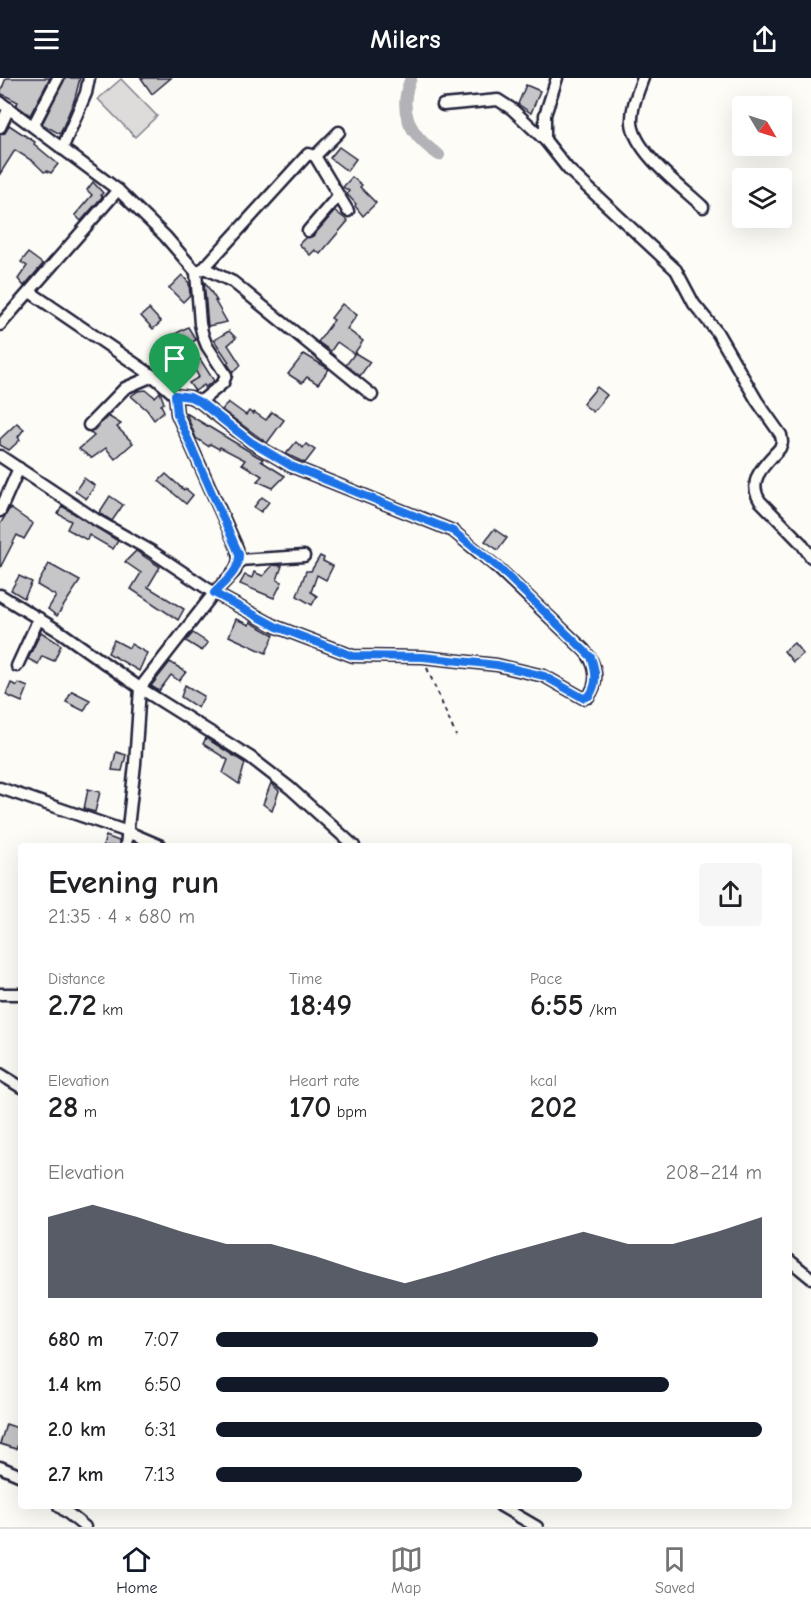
<!DOCTYPE html>
<meta charset="utf-8">
<style>
body{margin:0;font-family:"Comic Neue",sans-serif;background:#f6f6f6;color:#202124;height:100vh;display:flex;flex-direction:column;font-size:22px;white-space:nowrap}
*{box-sizing:border-box;margin:0}
p{font-size:20px;color:#757577}
.icon{flex:none;width:33px;height:33px;fill:none;stroke:currentColor;stroke-width:2;stroke-linecap:round;stroke-linejoin:round}
.map{position:relative;flex:1;overflow:hidden}
.details{position:absolute;left:18px;top:765px;width:774px;height:666px;display:flex;flex-direction:column;background:#fff;border-radius:6px;box-shadow:0 6px 24px #0002}
.details>*{flex:none}
.needle{width:39px;rotate:128deg}
.fabs{position:absolute;left:732px;top:18px;display:grid;gap:12px}
.fabs a{display:grid;place-items:center;width:60px;height:60px;border-radius:6px;background:#fff;box-shadow:0 6px 24px #0002;font-size:30px}
.pin{position:absolute;display:grid;place-items:center;width:51px;height:51px;color:#fff;margin:-62px -26px;border-radius:50% 50% 50% 0;rotate:-45deg;box-shadow:0 0 6px #0007}
.pin .icon{rotate:45deg}
.round{display:grid;place-items:center;flex:none;width:63px;height:63px;border-radius:6px;background:#f6f6f6}
.headline{display:flex;align-items:center;justify-content:space-between;height:102px;padding:0 30px}
h1{font-size:33px;font-weight:600;line-height:45px}
.stats{display:grid;grid-template-columns:repeat(3,1fr);gap:9px;height:102px;padding:6px 30px}
.stats div{display:grid;align-content:center}
.stats b{font-size:30px;font-weight:600}
.stats small{font-size:16px;font-weight:400}
.stats p{font-size:16px}
.chart{height:168px;padding:12px 30px}
.chart p{display:flex;justify-content:space-between}
.chart svg{width:100%;height:108px;margin-top:6px;fill:#111827;opacity:.7}
ul{padding:0 30px;list-style:none;font-size:20px}
li{display:grid;grid-template-columns:96px 72px 1fr;align-items:center;height:45px}
li i{height:15px;border-radius:8px;background:#111827}
header{display:flex;justify-content:space-between;align-items:center;height:78px;padding:0 30px;background:#111827;color:#fff;font-size:27px;font-weight:600}
.tab-bar{display:flex;justify-content:space-around;align-items:center;height:84px;border-top:2px solid #e0e0e0;background:#fff;font-size:16px;color:#757577}
.tab-bar a{display:grid;justify-items:center;gap:3px}
.tab-bar .selected{color:#111827}
.map>svg:first-child{display:block}
</style>
<header><svg class="icon" aria-label="menu" viewBox="0 0 24 24"><path d="M4 6h16M4 12h16M4 18h16"/></svg>Milers<svg class="icon" aria-label="share" viewBox="0 0 24 24"><path d="M12 15V3M7 8l5-5 5 5M5 13v7h14v-7"/></svg></header>
<div class="map">
<svg width="811" height="1449" viewBox="0 0 811 1449">
<rect width="100%" height="100%" fill="#fdfcf7"/>
<filter id="ink" filterUnits="userSpaceOnUse"><feTurbulence type="fractalNoise" baseFrequency=".0167" numOctaves="2"/><feDisplacementMap in="SourceGraphic" scale="12" xChannelSelector="R" yChannelSelector="G"/><feConvolveMatrix kernelMatrix="1 2 1 2 8 2 1 2 1" color-interpolation-filters="sRGB"/></filter>
<g filter="url(#ink)">
<polygon fill="#dddcdb" stroke="#807f8b" stroke-width="1.5" points="121,1 157,38 135,59 98,21"/>
<g fill="none" stroke-linecap="round" stroke-linejoin="round">
<path stroke="#b2b2b7" stroke-width="12" d="M411,0c-14,33 -1,58 28,77"/>
</g>
<g fill="#c6c6c8" stroke="#22223b" stroke-width="1.5">
<polygon points="6,0 50,0 30,37 16,27 18,24 0,15"/>
<polygon points="65,0 80,0 75,20 60,56 42,46"/>
<polygon points="141,0 171,0 152,16"/>
<polygon points="526,7 540,13 531,35 518,26"/>
<polygon points="9,47 35,64 34,66 58,86 51,95 47,93 44,94 34,84 15,72 0,96 0,56 5,55"/>
<polygon points="339,69 356,81 347,93 330,80"/>
<polygon points="352,99 362,107 360,109 376,125 363,138 355,128 356,126 347,116 349,113 343,109"/>
<polygon points="93,104 103,115 101,117 102,119 81,143 75,137 92,117 87,112"/>
<polygon points="335,133 348,143 320,176 315,172 310,177 299,166 305,160 313,158"/>
<polygon points="28,175 43,186 24,208 18,201 27,188 21,184"/>
<polygon points="182,197 189,205 190,217 183,224 169,210"/>
<polygon points="204,203 217,223 215,223 227,244 208,248"/>
<polygon points="342,226 357,237 347,251 363,263 354,276 337,264 331,273 318,264 334,242 331,240"/>
<polygon points="149,231 161,244 153,251 141,238"/>
<polygon points="188,249 196,262 180,271 173,257"/>
<polygon points="229,253 236,260 228,267 241,287 233,294 227,285 229,284 214,262"/>
<polygon points="355,275 370,284 360,298 346,287"/>
<polygon points="304,276 329,291 318,306 307,299 302,305 288,296"/>
<polygon points="200,281 214,303 205,309 204,307 195,313 189,305 199,299 192,287"/>
<polygon points="597,309 607,317 593,334 583,326"/>
<polygon points="146,312 155,319 160,314 164,325 161,327 164,333 154,342 147,332 131,318 138,313"/>
<polygon points="228,324 246,337 249,333 253,336 254,334 266,342 272,334 284,342 267,365 222,332"/>
<polygon points="186,335 257,378 263,381 261,383 285,398 273,410 257,403 262,398 242,386 245,382 220,369 219,371 210,366 208,368 196,360"/>
<polygon points="108,338 121,346 117,349 133,365 115,381 106,370 92,380 79,371 94,358 90,354 94,352"/>
<polygon points="17,345 24,351 18,359 20,362 9,372 0,367 0,361"/>
<polygon points="296,364 303,370 306,366 315,372 305,385 286,376"/>
<polygon points="166,396 184,412 186,411 193,417 186,426 159,403"/>
<polygon points="84,400 95,408 86,421 75,413"/>
<polygon points="110,418 123,427 112,443 99,435"/>
<polygon points="262,419 269,424 261,434 254,429"/>
<polygon points="62,428 118,463 113,471 89,457 87,462 67,451 71,443 58,436"/>
<polygon points="10,430 33,446 24,461 17,457 0,490 0,446"/>
<polygon points="494,451 507,460 498,472 485,463"/>
<polygon points="136,473 160,489 148,509 184,531 178,542 131,511 141,495 125,484"/>
<polygon points="320,478 324,480 323,483 333,488 326,502 317,497 311,514 317,518 312,527 297,518 306,493 311,493"/>
<polygon points="49,486 80,503 57,538 48,531 56,518 37,507"/>
<polygon points="273,487 282,488 277,502 282,504 274,520 240,506 245,497 252,500 254,494 263,498"/>
<polygon points="19,498 32,504 24,520 11,512"/>
<polygon points="236,541 249,547 250,544 274,557 266,575 229,558"/>
<polygon points="41,554 61,567 54,583 42,578 38,586 28,581"/>
<polygon points="193,555 208,565 202,573 186,563"/>
<polygon points="114,562 129,570 131,566 147,575 139,593 108,575"/>
<polygon points="794,565 803,576 793,584 784,573"/>
<polygon points="170,584 186,594 179,603 171,597 159,613 151,608"/>
<polygon points="11,605 17,608 18,605 28,609 22,624 6,617"/>
<polygon points="185,607 204,618 198,630 181,619"/>
<polygon points="72,613 90,622 84,633 66,624"/>
<polygon points="206,660 245,685 239,706 223,695 228,682 203,666"/>
<polygon points="116,674 126,677 122,693 112,692"/>
<polygon points="271,705 279,713 272,733 263,726"/>
<polygon points="88,711 100,714 95,734 84,731"/>
<polygon points="106,758 119,763 119,768 103,768"/>
<polygon points="6,1346 21,1351 21,1359 16,1371 0,1366"/>
</g>
<g fill="none" stroke-linecap="round" stroke-linejoin="round">
<defs>
<g id="street">
<path d="M643,0c-5,14 -12,29 -11,45 3,30 50,64 71,84"/>
<polyline points="0,24 118,112 165,158 196,194 200,246 203,258 207,268 226,297 223,305 200,324"/>
<path d="M443,27l55,-5 14,9 33,31 23,29 108,101 18,34 23,28 40,69 24,34 1,7 -2,6c-14,16 -34,31 -20,53l41,42 10,14"/>
<polyline points="33,48 58,0"/>
<polyline points="0,49 9,30"/>
<polyline points="545,62 545,37 557,0"/>
<polyline points="62,71 86,15 89,0"/>
<polyline points="315,78 339,54"/>
<polyline points="308,153 338,118"/>
<polyline points="204,190 233,204 372,317"/>
<polyline points="196,194 204,190 308,76 315,78 348,133"/>
<polyline points="0,247 118,112"/>
<polyline points="89,347 125,310 153,298"/>
<path d="M0,378l98,65 53,30 63,42 63,34 76,29 70,1 74,8 47,11 39,22 5,-1c12,-15 8,-34 -4,-47l-85,-81 -46,-38 -162,-65 -40,-24 -51,-40 -10,-5 -15,-2 -22,-19 -123,-84"/>
<polyline points="0,433 19,390"/>
<polyline points="239,482 304,478"/>
<polyline points="0,517 62,555 140,610 250,679 290,710 354,768"/>
<polyline points="17,588 39,540"/>
<polyline points="0,710 128,754 161,768"/>
<polyline points="126,768 135,686 140,610 214,515 235,493 239,482 237,470 177,336 175,317"/>
<polyline points="0,916 21,916"/>
<polyline points="0,996 21,1009"/>
<polyline points="789,1182 811,1200"/>
<polyline points="0,1389 21,1398"/>
<polyline points="59,1428 85,1449"/>
<polyline points="501,1428 537,1449"/>
</g>
</defs>
<use href="#street" stroke="#22223b" stroke-width="15"/>
<polyline stroke="#22223b" stroke-width="2" stroke-dasharray="4.5 4.5" stroke-linecap="butt" points="427,590 456,658"/>
<use href="#street" stroke="#fdfcf7" stroke-width="10"/>
</g>
</g>
<g fill="none" stroke-linecap="round" stroke-linejoin="round" filter="url(#ink)">
<defs>
<path id="route" d="M175,317l15,2 10,5 51,40 40,24 162,65 46,37 92,89c5,14 7,27 -2,39l-6,2 -39,-22 -47,-11 -74,-8 -70,-1 -76,-29 -63,-34c11,-12 26,-22 25,-39l-62,-140z"/>
</defs>
<use href="#route" stroke="#fff" stroke-width="12"/>
<use href="#route" stroke="#1a73e8" stroke-width="8"/>
</g>
</svg>
<div class="fabs">
<a><svg class="needle" viewBox="-14 -14 28 28"><path d="M0-13l5 13h-10z" fill="#e53935"/><path d="M0 13l5-13h-10z" fill="#757577"/></svg></a>
<a><svg class="icon" aria-label="layers" viewBox="0 0 24 24"><path d="M12 4l9 5-9 5-9-5zM3 14l9 5 9-5"/></svg></a>
</div>
<div class="pin" style="left:175px;top:317px;background:#1e9e55"><svg class="icon" aria-label="arrive" viewBox="0 0 24 24"><path d="M6 21V4h12l-3 4 3 4H6"/></svg></div>
<section class="details">
<div class="headline"><div><h1>Evening run</h1><p>21:35 · 4 × 680 m</p></div><a class="round"><svg class="icon" aria-label="share" viewBox="0 0 24 24"><path d="M12 15V3M7 8l5-5 5 5M5 13v7h14v-7"/></svg></a></div>
<div class="stats">
<div><p>Distance</p><b>2.72<small> km</small></b></div>
<div><p>Time</p><b>18:49</b></div>
<div><p>Pace</p><b>6:55<small> /km</small></b></div>
</div>
<div class="stats">
<div><p>Elevation</p><b>28<small> m</small></b></div>
<div><p>Heart rate</p><b>170<small> bpm</small></b></div>
<div><p>kcal</p><b>202</b></div>
</div>
<div class="chart"><p><span>Elevation</span>208–214 m</p>
<svg viewBox="0 0 160 44" preserveAspectRatio="none"><path d="M0 44V11L10 6L20 11L30 17L40 22L50 22L60 27L70 33L80 38L90 33L100 27L110 22L120 17L130 22L140 22L150 17L160 11V44z"/></svg>
</div>
<ul>
<li><b>680 m</b>7:07<i style="width:70%"></i></li>
<li><b>1.4 km</b>6:50<i style="width:83%"></i></li>
<li><b>2.0 km</b>6:31<i style="width:100%"></i></li>
<li><b>2.7 km</b>7:13<i style="width:67%"></i></li>
</ul>
</section>
</div>
<nav class="tab-bar">
<a class="selected"><svg class="icon" aria-label="home" viewBox="0 0 24 24"><path d="M3 11l9-7 9 7M6 9v11h12V9"/></svg>Home</a>
<a><svg class="icon" aria-label="map" viewBox="0 0 24 24"><path d="M3 6l6-2 6 2 6-2v14l-6 2-6-2-6 2zM9 4v14M15 6v14"/></svg>Map</a>
<a><svg class="icon" aria-label="saved" viewBox="0 0 24 24"><path d="M7 4h10v16l-5-4-5 4z"/></svg>Saved</a>
</nav>
